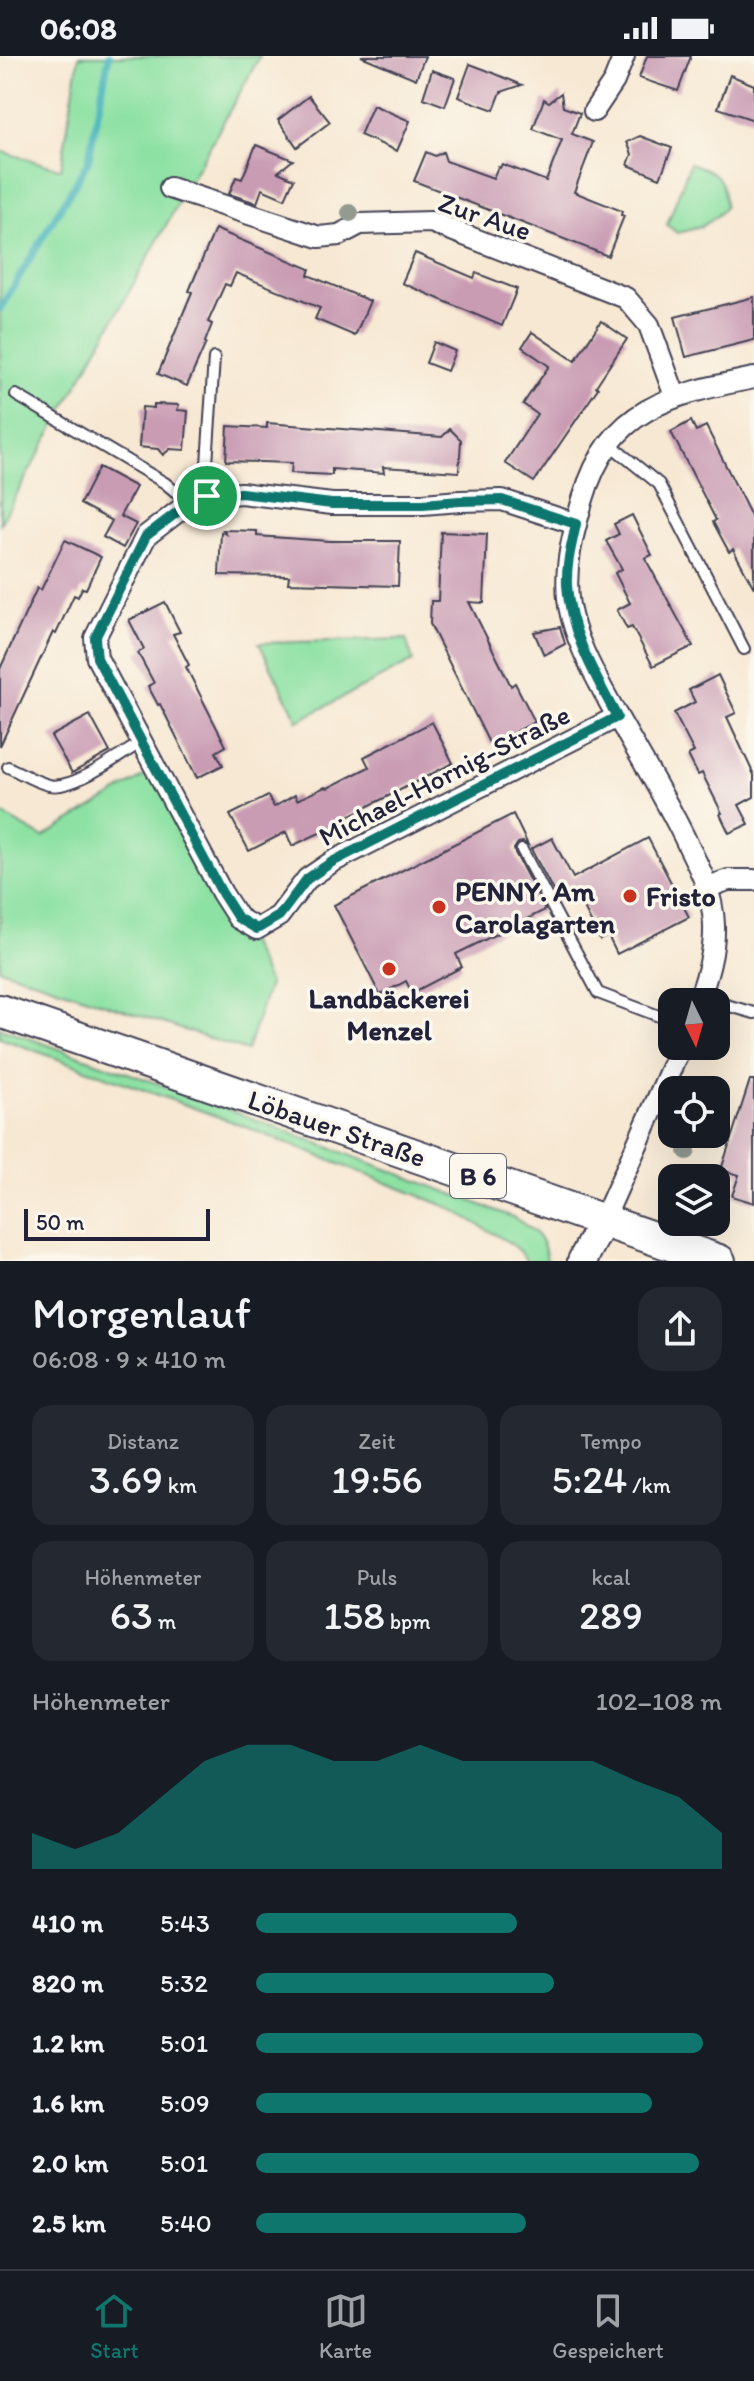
<!DOCTYPE html>
<html lang="de">
<meta charset="utf-8">
<style>
body{margin:0;font-family:Itim,sans-serif;background:#242831;color:#f1f3f6;height:100vh;display:flex;flex-direction:column;font-size:30px;white-space:nowrap}
*{box-sizing:border-box;margin:0}
p{font-size:26px;color:#9ea1a6}
.icon{flex:none;width:44px;height:44px;fill:none;stroke:currentColor;stroke-width:2;stroke-linecap:round;stroke-linejoin:round}
.map{position:relative;height:1205px;overflow:hidden}
.drawer{display:flex;flex-direction:column;background:#171b24;flex:1}
.drawer>*{flex:none}
.needle{width:52px;rotate:175deg}
.tools{position:absolute;left:658px;top:932px;display:grid;gap:16px}
.tools a{display:grid;place-items:center;width:72px;height:72px;border-radius:16px;background:#171b24;box-shadow:0 8px 32px #0002;font-size:40px}
.scale{position:absolute;left:24px;bottom:20px;width:186px;box-sizing:border-box;padding-left:8px;border:4px solid #22223b;border-top:0;font-size:22px;line-height:28px;white-space:nowrap;color:#22223b;-webkit-text-stroke:6px #fbf7ec;paint-order:stroke}
.pin{position:absolute;display:grid;place-items:center;width:68px;height:68px;color:#fff;margin:-34px;border:4px solid #fff;border-radius:50%;box-shadow:0 2px 8px #0007}
.round{display:grid;place-items:center;flex:none;width:84px;height:84px;border-radius:24px;background:#242831}
.overview{display:flex;align-items:center;justify-content:space-between;height:136px;padding:0 32px}
h1{font-size:44px;font-weight:600;line-height:60px}
.stats{display:grid;grid-template-columns:repeat(3,1fr);gap:12px;height:136px;padding:8px 32px}
.stats div{display:grid;align-content:center;border-radius:20px;background:#242831;text-align:center}
.stats b{font-size:40px;font-weight:600}
.stats small{font-size:22px;font-weight:400}
.stats p{font-size:22px}
.chart{height:224px;padding:16px 32px}
.chart p{display:flex;justify-content:space-between}
.chart svg{width:100%;height:144px;margin-top:8px;fill:#0f766e;opacity:.7}
ul{padding:0 32px;list-style:none;font-size:26px}
li{display:grid;grid-template-columns:128px 96px 1fr;align-items:center;height:60px}
li i{height:20px;border-radius:10px;background:#0f766e}
.status{display:flex;justify-content:space-between;align-items:center;height:56px;padding:0 40px;background:#171b24;direction:ltr}
.status svg{height:22px;fill:currentColor}
.tabs{display:flex;justify-content:space-around;align-items:center;height:112px;border-top:2px solid #363941;background:#171b24;font-size:22px;color:#9ea1a6}
.tabs a{display:grid;justify-items:center;gap:4px}
.tabs .selected{color:#0f766e}
.map>svg:first-child{display:block}
</style>
<div class="status"><b>06:08</b><svg viewBox="0 0 49 12"><path d="M0 12V9h3v3zM5 12V6h3v6zM10 12V3h3v9zM15 12V0h3v12zM26 1h20v11H26zM47 4h2v5h-2z"/></svg></div>
<div class="map">
<svg width="754" height="1205" viewBox="0 0 754 1205">
<rect width="100%" height="100%" fill="#fbf7ec"/>
<filter id="ink" filterUnits="userSpaceOnUse"><feTurbulence type="fractalNoise" baseFrequency=".0125" numOctaves="2"/><feDisplacementMap in="SourceGraphic" scale="16" xChannelSelector="R" yChannelSelector="G"/><feConvolveMatrix kernelMatrix="1 2 1 2 8 2 1 2 1" color-interpolation-filters="sRGB"/></filter>
<filter id="wash" filterUnits="userSpaceOnUse"><feTurbulence type="fractalNoise" baseFrequency=".006" numOctaves="4" result="noise"/><feDisplacementMap in="SourceGraphic" scale="32" xChannelSelector="R" yChannelSelector="G"/><feGaussianBlur stdDeviation="1.8" result="paint"/><feColorMatrix in="noise" values="0 0 0 0 0 0 0 0 0 0 0 0 0 0 0 0 0 1.4 0 .05"/><feComposite in="paint" operator="in"/></filter>
<g filter="url(#wash)">
<rect width="100%" height="100%" fill="#f7e8d3"/>
<g fill="#8ce1a3" stroke="#57826f" stroke-width="2">
<polygon points="79,0 260,0 0,468 0,95 61,113"/>
<path d="M690,107c29,9 34,15 35,44 -13,17 -28,22 -48,26l-10,-8z"/>
<polygon points="406,583 413,605 298,665 259,587"/>
<polygon points="156,713 238,862 269,928 247,995 0,913 0,757 43,781"/>
<path d="M0,972l196,69 317,120c18,11 33,21 34,44h-21l-2,-5 -11,-11 -63,-37 -209,-83 -241,-87z"/>
</g>
<g fill="none" stroke-linecap="round" stroke-linejoin="round">
<polyline stroke="#43b3ba" stroke-width="7" points="0,253 88,106 109,0"/>
</g>
<g id="blocks">
<g fill="#c99cb4">
<polygon points="361,0 425,0 416,23"/>
<polygon points="647,0 691,0 678,35 639,22"/>
<polygon points="470,8 486,14 522,29 501,36 494,54 458,41"/>
<polygon points="432,14 455,22 445,50 423,42"/>
<polygon points="730,19 754,29 754,64 718,52"/>
<polygon points="561,37 563,51 580,57 572,78 593,86 574,136 622,155 621,159 624,160 608,200 414,125 426,96 435,100 443,96 446,105 493,122 498,111 500,112 502,108 546,125 562,84 533,73 544,43 549,46"/>
<polygon points="309,40 330,66 297,91 278,64"/>
<polygon points="373,49 410,65 397,95 360,79"/>
<polygon points="640,80 672,92 660,122 628,109 632,98 627,86"/>
<polygon points="256,89 293,104 278,116 294,123 285,143 262,133 257,147 229,138 236,121 242,123"/>
<polygon points="215,173 310,213 308,219 370,245 355,280 315,263 320,252 236,217 230,230 225,228 208,266 212,268 205,286 206,287 187,330 158,318 192,236 189,235"/>
<polygon points="415,197 474,222 476,217 517,233 502,270 402,227"/>
<polygon points="754,241 754,284 686,301 675,261"/>
<polygon points="601,265 627,283 596,330 598,332 534,426 505,407 537,358 523,348 549,310 522,291 532,276 575,305"/>
<polygon points="434,286 455,295 447,315 426,307"/>
<polygon points="154,348 179,349 177,354 188,355 185,394 170,393 163,399 158,393 139,391 142,351 154,352"/>
<polygon points="691,365 696,375 706,370 754,466 754,532 733,493 729,496 713,466 716,464 671,376"/>
<polygon points="267,367 442,381 450,373 461,384 459,416 383,411 384,417 332,413 332,419 291,417 292,407 226,405 228,370 267,372"/>
<polygon points="99,411 136,431 120,460 136,468 123,492 103,481 112,465 80,448"/>
<polygon points="632,459 652,499 645,502 693,590 653,610 632,571 627,573 617,554 630,547 615,517 622,513 606,485 619,478 614,468"/>
<polygon points="223,474 257,475 257,480 329,485 400,485 398,530 288,527 289,520 219,519 221,476 226,478"/>
<polygon points="441,476 487,478 484,547 469,546 511,630 515,627 535,666 490,689 430,568 431,545 438,545"/>
<polygon points="65,484 101,501 86,533 82,532 78,541 74,539 56,578 53,576 0,690 0,613 37,532 41,534"/>
<polygon points="165,546 180,576 173,578 189,609 186,611 226,690 216,696 223,709 197,722 160,648 158,649 148,630 154,627 138,597 144,593 129,564"/>
<polygon points="560,571 565,588 544,599 534,576"/>
<polygon points="718,619 736,657 727,661 754,719 754,741 739,749 749,768 729,777 720,758 722,757 702,717 698,719 688,699 694,696 674,657 695,646 689,634"/>
<polygon points="90,659 110,696 72,717 51,680"/>
<polygon points="432,666 453,707 347,761 345,769 339,773 330,772 292,790 286,776 249,795 230,759 268,740 274,751 295,739 297,744 325,731 328,732 369,711 364,701"/>
<polygon points="513,758 528,789 523,786 518,787 514,793 515,797 545,854 456,898 462,911 412,937 406,925 380,939 334,849"/>
<polygon points="552,782 573,822 648,782 689,861 617,898 608,880 600,884 577,838 559,846 531,793"/>
<polygon points="750,1024 754,1024 754,1147 732,1140 739,1119 721,1114"/>
</g>
</g>
</g>
<g filter="url(#ink)">
<use href="#blocks" fill-opacity="0" stroke="#424052" stroke-width="2"/>
<g fill="none" stroke-linecap="round" stroke-linejoin="round">
<defs>
<g id="lane">
<polyline points="16,339 165,427 189,447"/>
<polyline points="608,387 659,428 744,593"/>
<polyline points="207,440 206,423 214,302"/>
<path d="M8,711c13,6 27,15 41,18 24,6 72,-31 93,-43"/>
<polyline points="522,794 598,937 672,965"/>
<polyline points="716,946 754,957"/>
</g>
<g id="street">
<polyline points="594,55 614,25 624,0"/>
<polyline points="170,132 319,181 339,179 360,168 431,166 626,242 649,269 675,340"/>
<polyline points="576,468 502,444 460,445 423,448 332,448 241,437 207,440 189,447 146,480 95,582 97,602 222,837 238,862 257,873 279,860 307,823 332,806 617,661"/>
<polyline points="708,831 728,824 754,824"/>
<path d="M698,946c9,-25 17,-50 16,-77 -1,-30 -13,-54 -26,-80 -24,-51 -55,-99 -82,-149 -15,-28 -31,-58 -37,-90 -6,-36 4,-73 14,-107 27,-92 87,-104 171,-121"/>
<polyline points="603,1165 681,990"/>
</g>
<polyline id="secondary" points="582,1205 603,1165"/>
<polyline id="primary" points="0,955 719,1205"/>
</defs>
<use href="#lane" stroke="#424052" stroke-width="14"/>
<use href="#street" stroke="#424052" stroke-width="24"/>
<use href="#secondary" stroke="#424052" stroke-width="32"/>
<use href="#primary" stroke="#424052" stroke-width="36"/>
<use href="#lane" stroke="#fff" stroke-width="10"/>
<use href="#street" stroke="#fff" stroke-width="20"/>
<use href="#secondary" stroke="#fff" stroke-width="28"/>
<use href="#primary" stroke="#fff" stroke-width="32"/>
</g>
<g fill="#939a90">
<circle cx="350" cy="157" r="9"/>
<circle cx="687" cy="1095" r="9"/>
</g>
</g>
<g fill="none" stroke-linecap="round" stroke-linejoin="round" filter="url(#ink)">
<defs>
<path id="route" d="M241,437l91,11h91l37,-3 42,-1 74,24c-4,20 -10,40 -9,61 3,48 28,90 50,132l-285,145 -25,17 -28,37 -22,13 -19,-11 -16,-25 -125,-235 -2,-20 51,-102 43,-33 18,-7z"/>
</defs>
<use href="#route" stroke="#fff" stroke-width="16"/>
<use href="#route" stroke="#0f766e" stroke-width="10"/>
</g>
<g fill="#c8321e" stroke="#fbf7ec" stroke-width="3">
<circle cx="630" cy="840" r="8"/>
<circle cx="439" cy="851" r="8"/>
<circle cx="389" cy="913" r="8"/>
</g>
<g text-anchor="middle" dominant-baseline="central" stroke-width="7" stroke-linejoin="round" paint-order="stroke">
<rect fill="#fbf7ec" stroke="#636270" stroke-width="2" x="450" y="1098" width="56" height="44" rx="6"/>
<g font-size="26" font-weight="bold" fill="#22223b">
<text x="478" y="1120">B 6</text>
</g>
<g font-size="28" fill="#22223b" stroke="#fbf7ec">
<text transform="translate(485 160) rotate(19)">Zur Aue</text>
<text transform="translate(444 719) rotate(-27)">Michael-Hornig-Straße</text>
<text transform="translate(337 1072) rotate(19)">Löbauer Straße</text>
</g>
<g font-size="28" font-weight="bold" fill="#22223b" stroke="#fbf7ec" text-anchor="start">
<text x="455" y="835">PENNY. Am<tspan x="455" dy="32">Carolagarten</tspan></text>
<text x="646" y="840">Fristo</text>
<text x="389" y="942" text-anchor="middle">Landbäckerei<tspan x="389" dy="32">Menzel</tspan></text>
</g>
</g>
</svg>
<div class="tools">
<a><svg class="needle" viewBox="-14 -14 28 28"><path d="M0-13l5 13h-10z" fill="#e53935"/><path d="M0 13l5-13h-10z" fill="#9ea1a6"/></svg></a>
<a><svg class="icon" aria-label="locate" viewBox="0 0 24 24"><circle cx="12" cy="12" r="6"/><path d="M12 2v4M12 18v4M2 12h4M18 12h4"/></svg></a>
<a><svg class="icon" aria-label="layers" viewBox="0 0 24 24"><path d="M12 4l9 5-9 5-9-5zM3 14l9 5 9-5"/></svg></a>
</div>
<div class="scale">50 m</div>
<div class="pin" style="left:207px;top:440px;background:#1e9e55"><svg class="icon" aria-label="arrive" viewBox="0 0 24 24"><path d="M6 21V4h12l-3 4 3 4H6"/></svg></div>
</div>
<section class="drawer">
<div class="overview"><div><h1>Morgenlauf</h1><p>06:08 · 9 × 410 m</p></div><a class="round"><svg class="icon" aria-label="share" viewBox="0 0 24 24"><path d="M12 15V3M7 8l5-5 5 5M5 13v7h14v-7"/></svg></a></div>
<div class="stats">
<div><p>Distanz</p><b>3.69<small> km</small></b></div>
<div><p>Zeit</p><b>19:56</b></div>
<div><p>Tempo</p><b>5:24<small> /km</small></b></div>
</div>
<div class="stats">
<div><p>Höhenmeter</p><b>63<small> m</small></b></div>
<div><p>Puls</p><b>158<small> bpm</small></b></div>
<div><p>kcal</p><b>289</b></div>
</div>
<div class="chart"><p><span>Höhenmeter</span>102–108 m</p>
<svg viewBox="0 0 160 44" preserveAspectRatio="none"><path d="M0 44V33L10 38L20 33L30 22L40 11L50 6L60 6L70 11L80 11L90 6L100 11L110 11L120 11L130 11L140 17L150 22L160 33V44z"/></svg>
</div>
<ul>
<li><b>410 m</b>5:43<i style="width:56%"></i></li>
<li><b>820 m</b>5:32<i style="width:64%"></i></li>
<li><b>1.2 km</b>5:01<i style="width:96%"></i></li>
<li><b>1.6 km</b>5:09<i style="width:85%"></i></li>
<li><b>2.0 km</b>5:01<i style="width:95%"></i></li>
<li><b>2.5 km</b>5:40<i style="width:58%"></i></li>
</ul>
</section>
<nav class="tabs">
<a class="selected"><svg class="icon" aria-label="home" viewBox="0 0 24 24"><path d="M3 11l9-7 9 7M6 9v11h12V9"/></svg>Start</a>
<a><svg class="icon" aria-label="map" viewBox="0 0 24 24"><path d="M3 6l6-2 6 2 6-2v14l-6 2-6-2-6 2zM9 4v14M15 6v14"/></svg>Karte</a>
<a><svg class="icon" aria-label="saved" viewBox="0 0 24 24"><path d="M7 4h10v16l-5-4-5 4z"/></svg>Gespeichert</a>
</nav>
